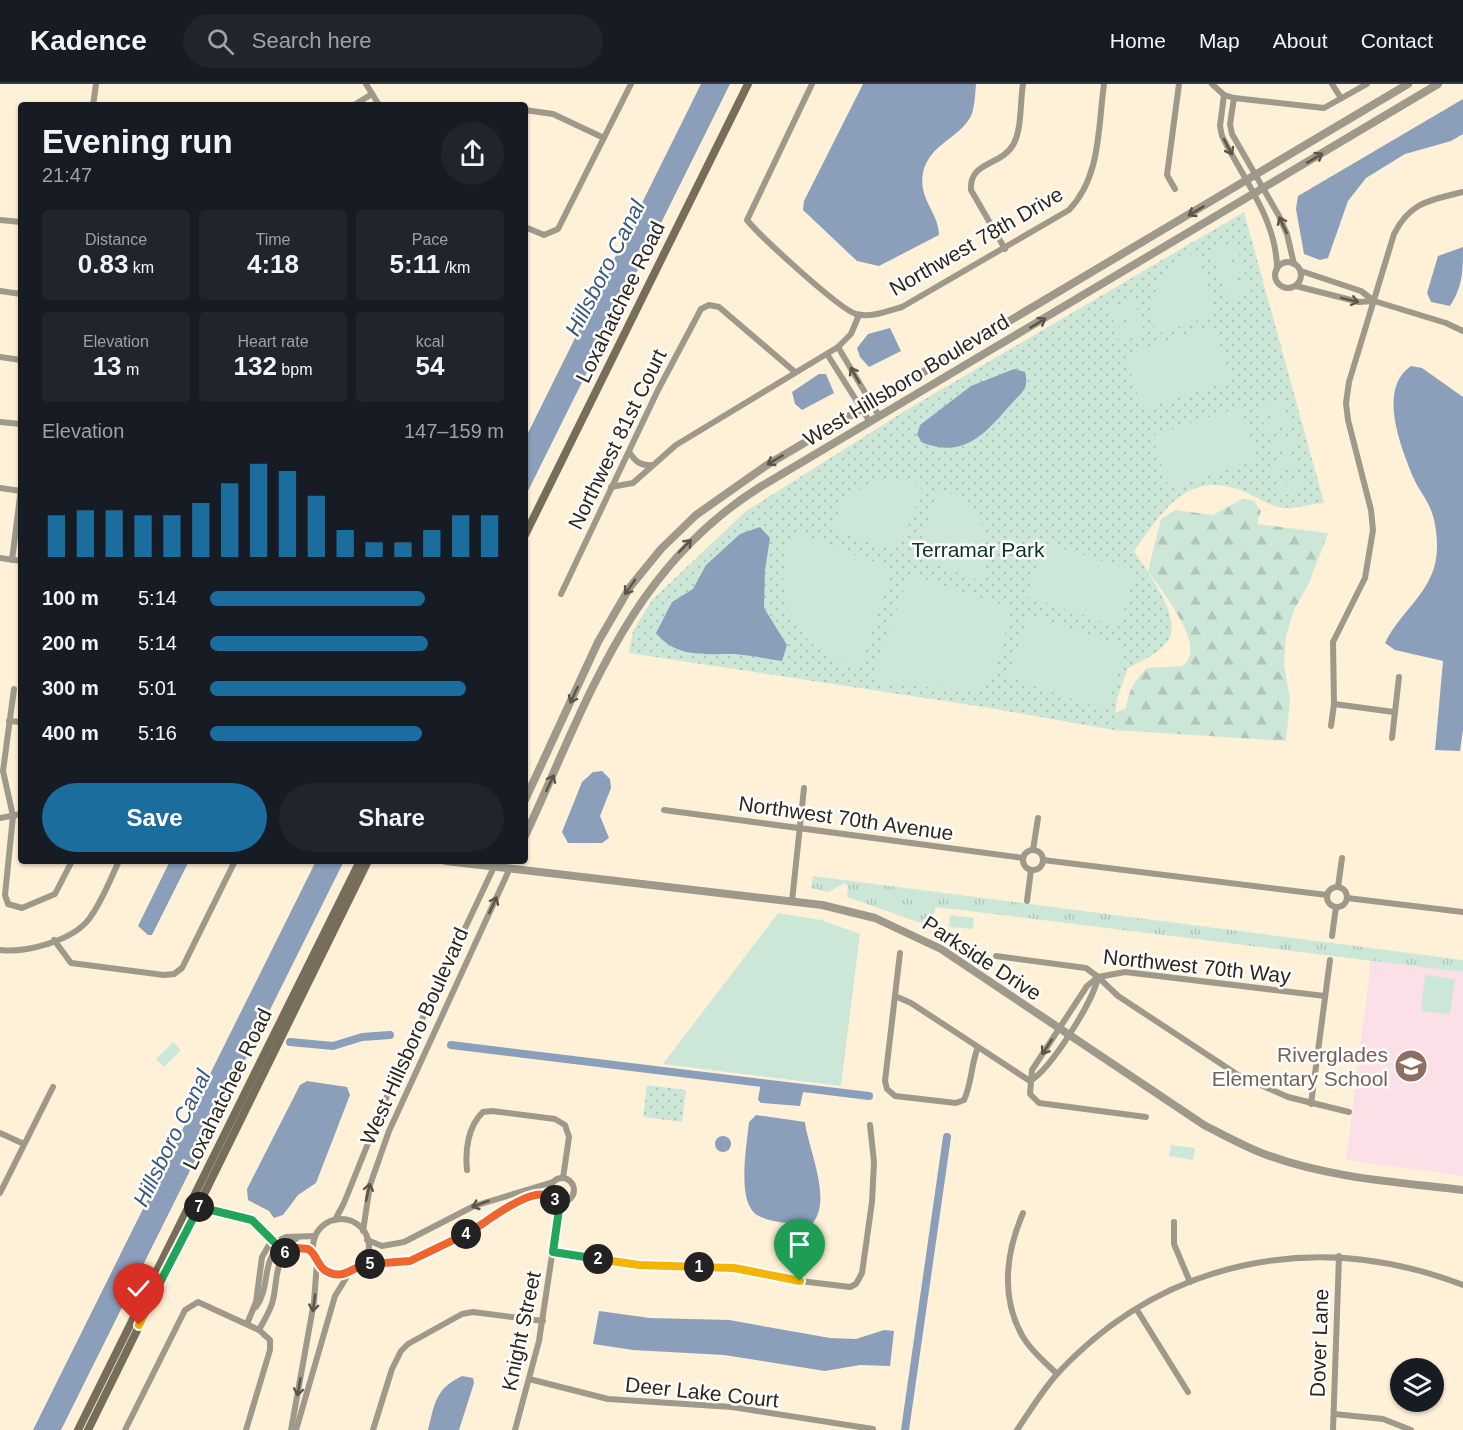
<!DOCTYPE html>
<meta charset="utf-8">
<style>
body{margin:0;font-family:Helvetica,sans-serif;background:#20242c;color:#f1f3f6;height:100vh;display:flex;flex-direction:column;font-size:22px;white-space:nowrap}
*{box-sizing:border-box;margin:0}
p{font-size:20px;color:#9ea1a6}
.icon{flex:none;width:33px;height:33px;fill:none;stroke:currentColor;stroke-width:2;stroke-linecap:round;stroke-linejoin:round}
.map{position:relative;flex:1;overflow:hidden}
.panel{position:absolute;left:18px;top:18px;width:510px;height:762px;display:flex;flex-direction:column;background:#171b24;border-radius:6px;box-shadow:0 2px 4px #0004}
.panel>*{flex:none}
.controls{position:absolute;left:1390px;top:1274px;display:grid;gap:12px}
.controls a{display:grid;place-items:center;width:54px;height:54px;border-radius:50%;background:#171b24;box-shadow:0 2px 4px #0004;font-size:30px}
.pin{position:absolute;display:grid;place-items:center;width:51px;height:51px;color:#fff;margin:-62px -26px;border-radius:50% 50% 50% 0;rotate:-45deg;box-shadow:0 0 6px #0007}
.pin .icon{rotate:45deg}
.km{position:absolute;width:30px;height:30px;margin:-15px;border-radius:50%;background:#222;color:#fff;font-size:16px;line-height:30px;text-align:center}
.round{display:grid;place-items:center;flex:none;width:63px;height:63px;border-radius:32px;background:#20242c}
.head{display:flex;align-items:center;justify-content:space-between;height:102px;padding:0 24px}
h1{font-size:33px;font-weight:700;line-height:45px}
.stats{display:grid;grid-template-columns:repeat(3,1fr);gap:9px;height:102px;padding:6px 24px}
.stats div{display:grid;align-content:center;border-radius:6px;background:#20242c;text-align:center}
.stats b{font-size:26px;font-weight:700}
.stats small{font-size:16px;font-weight:400}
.stats p{font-size:16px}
.chart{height:168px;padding:12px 24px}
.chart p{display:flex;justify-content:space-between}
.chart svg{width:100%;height:108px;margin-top:6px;stroke:#1b6d9e;stroke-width:6}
.button{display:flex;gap:12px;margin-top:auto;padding:12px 24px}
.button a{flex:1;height:69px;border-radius:36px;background:#1b6d9e;color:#fff;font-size:24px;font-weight:700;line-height:69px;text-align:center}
.button a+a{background:#20242c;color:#f1f3f6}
ul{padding:0 24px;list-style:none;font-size:20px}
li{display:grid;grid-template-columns:96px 72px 1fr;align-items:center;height:45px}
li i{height:15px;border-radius:8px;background:#1b6d9e}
header{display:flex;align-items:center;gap:36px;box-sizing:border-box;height:84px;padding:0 30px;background:#171b24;border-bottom:2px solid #363941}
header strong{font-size:28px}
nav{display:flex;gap:33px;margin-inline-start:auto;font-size:21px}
.search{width:420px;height:54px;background:#20242c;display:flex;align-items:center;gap:15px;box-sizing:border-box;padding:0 21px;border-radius:33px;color:#9ea1a6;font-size:22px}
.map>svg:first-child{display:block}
</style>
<header>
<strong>Kadence</strong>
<div class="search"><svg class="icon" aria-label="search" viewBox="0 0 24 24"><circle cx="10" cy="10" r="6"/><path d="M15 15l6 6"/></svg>Search here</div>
<nav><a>Home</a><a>Map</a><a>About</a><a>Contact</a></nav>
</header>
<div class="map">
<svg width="1463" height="1346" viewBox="0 0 1463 1346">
<defs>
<pattern id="grass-tufts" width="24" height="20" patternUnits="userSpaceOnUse" patternTransform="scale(1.5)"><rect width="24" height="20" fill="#cce7d8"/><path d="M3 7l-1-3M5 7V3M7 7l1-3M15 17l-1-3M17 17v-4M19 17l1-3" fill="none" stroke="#b0c6b9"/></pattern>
<pattern id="forest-firs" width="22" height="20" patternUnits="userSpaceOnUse" patternTransform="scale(1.5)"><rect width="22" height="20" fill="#cce7d8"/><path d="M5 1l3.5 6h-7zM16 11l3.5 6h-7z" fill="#b0c6b9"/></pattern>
<pattern id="park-dots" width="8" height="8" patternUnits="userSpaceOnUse" patternTransform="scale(1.5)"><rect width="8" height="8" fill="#cce7d8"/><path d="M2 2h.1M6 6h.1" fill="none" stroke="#b0c6b9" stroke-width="1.8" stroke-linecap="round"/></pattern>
</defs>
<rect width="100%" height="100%" fill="#fef1d7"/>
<polygon fill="#fbe1e7" points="1371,876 1463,888 1463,1092 1346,1076"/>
<polygon fill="url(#grass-tufts)" points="813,792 1463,876 1463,888 936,823 929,842 847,813 848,802 845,799 828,808 811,804"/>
<path fill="url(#forest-firs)" d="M1242,415l12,2 7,10 -4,13 71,9 -19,50 -15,27 -8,26 -2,28 6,36 -4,41 -172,-11 1,-17 11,-5c3,-17 8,-28 21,-40l36,-2c3,-3 6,-8 7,-12 5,-21 -30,-66 -42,-83l13,-52 14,-9 38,5z"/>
<g fill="url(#park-dots)">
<path d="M1244,128l80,291c-13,1 -33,7 -46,4 -13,-3 -25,-13 -38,-17 -54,-20 -79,24 -106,61 13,20 51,70 33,91 -9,12 -26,19 -39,26l-11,31 -3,31 -130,-23 -355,-54 4,-22 19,-31 94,-89 162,-102z"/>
<polygon points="647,1001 686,1006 682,1038 643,1033"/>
</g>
<g fill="#cce7d8">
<polygon points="1235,158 1240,173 1212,182 1207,167"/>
<path d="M1196,168l19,58 -4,6 -54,18c-15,-39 6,-64 39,-82z"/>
<polygon points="1241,176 1245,191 1218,200 1213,185"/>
<polygon points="1247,195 1251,209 1229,216 1225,203"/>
<polygon points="1134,216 1139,231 1114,239 1109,225"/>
<polygon points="1140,235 1145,250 1120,258 1115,244"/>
<polygon points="1214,242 1231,295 1142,325 1125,271"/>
<polygon points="1281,316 1285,327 1262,334 1258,324"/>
<polygon points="1240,323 1258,376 1169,405 1152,352"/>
<polygon points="1286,330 1289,341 1267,348 1263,338"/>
<polygon points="1293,350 1296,361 1273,368 1270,358"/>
<polygon points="1293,372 1296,383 1274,390 1270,380"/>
<polygon points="1300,394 1303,405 1280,413 1277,402"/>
<path d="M900,396l15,2 7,7 -21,56 -9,5 -60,-21c10,-35 33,-49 68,-49z"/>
<path d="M943,408c41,9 51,56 40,90l-63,-23 -3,-8 19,-55z"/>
<path d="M793,448l93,34 4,9 -31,95c-65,-22 -92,-73 -66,-138z"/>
<polygon points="1045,459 1136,488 1119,543 1026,512"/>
<path d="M916,492l96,32 -18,67 -13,15c-39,-4 -70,-1 -109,-10l35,-100z"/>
<polygon points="1029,531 1125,563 1105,626 1007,593"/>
<polygon points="778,829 821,836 860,850 841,1002 663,980"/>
<polygon points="950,831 974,834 973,845 949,843"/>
<polygon points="1425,891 1455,895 1450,930 1421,927"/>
<polygon points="173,958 181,966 164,983 156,975"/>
<polygon points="1171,1061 1195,1064 1193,1076 1169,1072"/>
</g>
<g fill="#8b9fbb">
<polygon points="701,0 730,0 525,413 525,355"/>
<path d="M863,0h113c-1,10 -1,23 -5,32 -12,23 -42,28 -48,57 -5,26 16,40 16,62l-60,31 -22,-5 -54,-51 1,-9z"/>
<polygon points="1463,15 1463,50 1451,57 1405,70 1366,94 1348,117 1328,174 1320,176 1304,170 1296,125 1298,112"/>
<path d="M1463,163c0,23 0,39 -13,59l-19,-4 -4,-9 11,-37z"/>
<polygon points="890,244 901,267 869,283 860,273 857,264 868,250"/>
<path d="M1411,282l11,2 41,29v332l-3,22 -25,-1 8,-89 -48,-11 -10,-7c17,-35 53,-53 52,-98 0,-10 -2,-24 -5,-32 -4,-13 -14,-24 -19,-36 -12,-30 -36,-88 -2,-111z"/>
<path d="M1014,285l11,3c4,17 -2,19 -12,30 -26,29 -46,57 -90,41l-6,-8 3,-10 51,-39z"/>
<polygon points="819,290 826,290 834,309 802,326 795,320 792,308"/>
<path d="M760,443l10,11 -5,32 -1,38 23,37 -5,16c-16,-2 -32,-6 -48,-7 -29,0 -58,4 -78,-21l16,-31 21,-13 13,-24 34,-31z"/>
<polygon points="602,687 610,695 611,704 600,732 609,754 602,759 568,759 562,748 582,698 593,688"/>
<polygon points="170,777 189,777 152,851 148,851 138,842"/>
<polygon points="316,777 344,777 61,1346 33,1346"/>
<polygon points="307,997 347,1003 350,1011 316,1099 298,1111 283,1131 274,1134 269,1127 248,1116 247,1105 300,1001"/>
<polygon points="761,998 804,1004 800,1022 761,1019 758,1016"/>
<path d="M756,1031l49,7c3,27 29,80 6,103 -15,-1 -41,-2 -54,-10 -21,-13 -10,-71 -8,-93z"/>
<circle cx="723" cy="1060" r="8"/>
<polygon points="599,1227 650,1234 729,1236 830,1254 856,1255 884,1246 894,1247 890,1282 860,1281 825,1287 724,1271 633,1266 593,1260"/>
<path d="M462,1292l11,2 1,5 -15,47h-31c7,-27 7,-41 34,-54z"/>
</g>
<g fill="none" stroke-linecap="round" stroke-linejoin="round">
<g stroke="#8b9fbb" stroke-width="8">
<polyline points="290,958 333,962 362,953 390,951"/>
<polyline points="451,961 869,1012"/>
<polyline points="905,1346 947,1053"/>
</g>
<g stroke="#9e998b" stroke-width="6">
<polyline points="366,0 379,21"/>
<path d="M812,0l-65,136c13,16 92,89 109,94 15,4 32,-3 46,-7l167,-97c32,-33 29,-83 35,-126"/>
<polyline points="1212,0 1224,11 1234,14 1324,24 1367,0"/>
<polyline points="1332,0 1341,14"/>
<path d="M1224,11l-4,31 2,10c21,43 55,84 55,133"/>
<polyline points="1234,14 1230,40 1232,50 1279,132 1287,150 1294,180"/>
<polyline points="93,21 96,0"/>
<polyline points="354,21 372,10"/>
<polyline points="525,26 553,30 604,54"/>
<polyline points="1175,105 1167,91 1179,0"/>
<polyline points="0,136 21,138"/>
<polyline points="525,143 544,151 558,145 631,0"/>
<path d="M1005,165l-34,-59c-2,-29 30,-24 42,-45 9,-15 7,-43 10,-61"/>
<circle cx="1288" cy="191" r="13"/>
<polyline points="1301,187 1361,207 1374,217 1446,239 1463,247"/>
<polyline points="1296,202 1359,218 1373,217"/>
<polyline points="0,207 21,210"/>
<polyline points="838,263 879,332"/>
<polyline points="827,270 870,338"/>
<polyline points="0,273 21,276"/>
<polyline points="0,338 21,340"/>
<path d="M629,368c7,10 11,14 24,13"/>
<polyline points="611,403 633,399 676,361 838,263 851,250 859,231"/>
<polyline points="0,404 21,407"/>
<polyline points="0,474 21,477"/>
<polyline points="12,476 21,405"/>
<polyline points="561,510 658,306 701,225 709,221 719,223 795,288"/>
<polyline points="14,605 3,687 13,732 5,811 8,820 22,824 55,810 72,777"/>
<polyline points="1334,620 1394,628"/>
<polyline points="9,637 21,638"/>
<path d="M1331,642l3,-22 -1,-62 32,-64 8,-48 -2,-20 -23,-90 -2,-17 3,-21 45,-148c16,-32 36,-34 69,-42"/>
<polyline points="1392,654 1399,593"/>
<polyline points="664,726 1023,774"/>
<polyline points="0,734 21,730"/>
<circle cx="1033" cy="776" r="10"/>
<polyline points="1033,766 1038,734"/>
<polyline points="1043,776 1327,811"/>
<circle cx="1337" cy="813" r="10"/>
<polyline points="1338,803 1342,774"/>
<polyline points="1347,814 1463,828"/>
<polyline points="792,817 804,704"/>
<polyline points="1027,817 1031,786"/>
<polyline points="1332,852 1336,823"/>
<polyline points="54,856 71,879 164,891 174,890 182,884 235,777"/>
<path d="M0,866c26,3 72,-9 89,-31 13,-17 21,-39 30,-58"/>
<path d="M900,869l-15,128 2,8 8,7 61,7 8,-3c8,-17 7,-36 14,-53"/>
<polyline points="996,872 1086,884 1098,893 1125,888 1325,912"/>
<polyline points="1098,893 1118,912 1238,991 1288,1013 1349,1028"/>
<polyline points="1098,893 1087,902 1032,986 1030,1010 1039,1019 1146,1033"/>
<polyline points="895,912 911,919 1030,997"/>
<path d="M1030,997c21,-12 64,-81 68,-104"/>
<polyline points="1311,1020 1330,876"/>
<polyline points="0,1049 24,1060"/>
<path d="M467,1086c-2,-20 1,-44 16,-58l9,-1 63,8 10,6 4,12 -6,41"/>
<circle cx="562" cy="1106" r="12"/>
<polyline points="0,1109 53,1003"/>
<polyline points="198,1122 215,1129 250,1135 285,1169"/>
<path d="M1023,1129c-17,39 -23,85 0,124 8,14 23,26 34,37"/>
<circle cx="341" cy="1163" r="28"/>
<polyline points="335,1136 344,1119 396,990 494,783"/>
<polyline points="1174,1138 1174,1160 1190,1198"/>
<polyline points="363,1147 370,1101 389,1047 510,784"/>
<polyline points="367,1156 382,1162 404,1158 474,1122 553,1098"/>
<polyline points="553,1169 639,1181 734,1184 800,1197 850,1203 856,1200 862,1189 872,1118 874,1078 870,1041"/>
<path d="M363,1180c19,-1 37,1 55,-6 19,-7 37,-18 54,-27 25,-14 48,-41 79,-35"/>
<path d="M256,1223c18,-25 0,-57 40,-68"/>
<polyline points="1137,1226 1188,1308"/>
<polyline points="247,1240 256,1218 262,1173 269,1161 286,1153 315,1152"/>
<path d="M259,1246c5,-10 12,-20 14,-30 5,-20 0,-44 24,-52l16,4"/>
<polyline points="529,1295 608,1315 732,1323 873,1345"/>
<polyline points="1334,1330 1383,1335 1411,1346"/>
<polyline points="125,1346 185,1226 198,1218 259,1246 270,1256 270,1266 246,1346"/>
<polyline points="291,1346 314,1218 317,1178"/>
<polyline points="296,1346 335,1212 348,1191"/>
<polyline points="373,1346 392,1285 401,1267 408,1260 462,1230 473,1228 543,1237"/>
<polyline points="515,1346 539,1257 560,1118"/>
<path d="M1017,1346c13,-19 25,-39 40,-56 108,-116 260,-145 406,-89"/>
<polyline points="1333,1346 1339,1172"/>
</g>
<g stroke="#9e998b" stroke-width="8">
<polyline points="525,716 598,558 630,503 661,465 696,431 767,381 1408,0"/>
<path d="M525,752c63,-135 103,-266 235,-349l678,-403"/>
<path d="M446,777l376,44 53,13 66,31 263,176c20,10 41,22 63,30 62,23 130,27 196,35"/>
</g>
<g stroke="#766e5a" stroke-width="8">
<polyline points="525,451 748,0"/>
<polyline points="78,1346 360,777"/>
<polyline points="88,1346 368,777"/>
</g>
</g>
<defs><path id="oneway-shaft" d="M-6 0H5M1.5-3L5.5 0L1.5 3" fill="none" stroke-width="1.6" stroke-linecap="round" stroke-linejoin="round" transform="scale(1.5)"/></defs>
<g stroke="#5a5548">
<use href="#oneway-shaft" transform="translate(1228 63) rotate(62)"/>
<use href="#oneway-shaft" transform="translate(1315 74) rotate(-31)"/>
<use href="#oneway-shaft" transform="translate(1196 127) rotate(149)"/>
<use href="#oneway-shaft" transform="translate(1283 141) rotate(-115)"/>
<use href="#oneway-shaft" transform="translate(1350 216) rotate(14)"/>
<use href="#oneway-shaft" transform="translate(1038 239) rotate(-31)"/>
<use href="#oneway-shaft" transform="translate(855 291) rotate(-120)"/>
<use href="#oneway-shaft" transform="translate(775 376) rotate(149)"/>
<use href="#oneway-shaft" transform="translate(685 462) rotate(-46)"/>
<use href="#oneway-shaft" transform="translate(630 503) rotate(125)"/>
<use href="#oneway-shaft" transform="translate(574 611) rotate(115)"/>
<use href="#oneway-shaft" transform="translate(550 699) rotate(-65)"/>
<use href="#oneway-shaft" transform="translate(493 821) rotate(-65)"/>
<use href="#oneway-shaft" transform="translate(1047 963) rotate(123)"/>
<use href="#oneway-shaft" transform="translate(368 1108) rotate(-78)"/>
<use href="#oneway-shaft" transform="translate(480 1120) rotate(160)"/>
<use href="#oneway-shaft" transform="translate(314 1219) rotate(98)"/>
<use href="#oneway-shaft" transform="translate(299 1303) rotate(100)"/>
</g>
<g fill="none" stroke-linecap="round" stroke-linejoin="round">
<defs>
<polyline id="split-1" points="699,1183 734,1184 800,1197"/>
<polyline id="split-2" points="598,1175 639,1181 699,1183"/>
<polyline id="split-3" points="555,1116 560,1118 553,1168 598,1175"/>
<path id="split-4" d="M466,1150c19,-9 69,-55 89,-34"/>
<polyline id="split-5" points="370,1180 410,1177 466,1150"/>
<path id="split-6" d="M285,1169l12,-5 11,1c9,5 9,17 18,22 19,11 28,-7 44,-7"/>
<polyline id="split-7" points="199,1123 252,1136 285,1169"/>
<polyline id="split-8" points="153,1212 199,1123"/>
<polyline id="split-9" points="139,1241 153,1212"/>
</defs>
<use href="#split-1" stroke="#fff" stroke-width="12"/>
<use href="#split-2" stroke="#fff" stroke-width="12"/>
<use href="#split-3" stroke="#fff" stroke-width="12"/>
<use href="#split-4" stroke="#fff" stroke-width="12"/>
<use href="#split-5" stroke="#fff" stroke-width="12"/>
<use href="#split-6" stroke="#fff" stroke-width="12"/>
<use href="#split-7" stroke="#fff" stroke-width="12"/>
<use href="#split-8" stroke="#fff" stroke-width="12"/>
<use href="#split-9" stroke="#fff" stroke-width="12"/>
<use href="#split-1" stroke="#f5b400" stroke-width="8"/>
<use href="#split-2" stroke="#f5b400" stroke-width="8"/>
<use href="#split-3" stroke="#22a559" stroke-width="8"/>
<use href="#split-4" stroke="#f0652b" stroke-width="8"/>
<use href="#split-5" stroke="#f0652b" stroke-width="8"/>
<use href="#split-6" stroke="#f0652b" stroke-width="8"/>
<use href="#split-7" stroke="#22a559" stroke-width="8"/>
<use href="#split-8" stroke="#22a559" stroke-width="8"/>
<use href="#split-9" stroke="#f5b400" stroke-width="8"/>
</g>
<defs>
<symbol id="school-disc" viewBox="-11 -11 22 22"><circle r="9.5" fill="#8d6e63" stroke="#fff"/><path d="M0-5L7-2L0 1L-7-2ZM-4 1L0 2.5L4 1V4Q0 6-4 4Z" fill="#fff"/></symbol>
</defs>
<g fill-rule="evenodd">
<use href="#school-disc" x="1392" y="963" width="38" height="38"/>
</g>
<g text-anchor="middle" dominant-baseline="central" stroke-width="5" stroke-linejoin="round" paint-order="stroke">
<g font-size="21" fill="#2d271b" stroke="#fff">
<text transform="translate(976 157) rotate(-30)">Northwest 78th Drive</text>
<text transform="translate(620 218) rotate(-64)">Loxahatchee Road</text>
<text transform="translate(906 296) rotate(-31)">West Hillsboro Boulevard</text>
<text transform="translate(617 355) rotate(-64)">Northwest 81st Court</text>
<text transform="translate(846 734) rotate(8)">Northwest 70th Avenue</text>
<text transform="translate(982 874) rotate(33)">Parkside Drive</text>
<text transform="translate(1197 882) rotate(6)">Northwest 70th Way</text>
<text transform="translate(414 952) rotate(-66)">West Hillsboro Boulevard</text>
<text transform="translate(227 1005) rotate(-64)">Loxahatchee Road</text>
<text transform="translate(521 1247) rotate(-78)">Knight Street</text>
<text transform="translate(1319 1259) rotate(-88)">Dover Lane</text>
<text transform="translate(702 1308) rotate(6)">Deer Lake Court</text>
</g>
<g font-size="21" fill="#073825" stroke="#fff">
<text x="978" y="465">Terramar Park</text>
</g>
<g font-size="21" fill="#785e54" stroke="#fff" text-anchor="end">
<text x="1388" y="970">Riverglades<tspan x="1388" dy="24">Elementary School</tspan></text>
</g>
<g font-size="22" font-style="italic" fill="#38567f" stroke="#fff">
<text transform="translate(605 184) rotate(-63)">Hillsboro Canal</text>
<text transform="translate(172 1054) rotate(-64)">Hillsboro Canal</text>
</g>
</g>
</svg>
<div class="controls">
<a><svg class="icon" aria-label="layers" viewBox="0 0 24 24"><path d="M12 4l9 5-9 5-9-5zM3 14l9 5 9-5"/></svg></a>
</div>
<div class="pin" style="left:800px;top:1197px;background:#1e9e55"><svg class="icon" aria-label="arrive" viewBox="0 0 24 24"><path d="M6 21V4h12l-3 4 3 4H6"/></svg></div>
<div class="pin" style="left:139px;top:1241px;background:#d93025"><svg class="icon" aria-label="check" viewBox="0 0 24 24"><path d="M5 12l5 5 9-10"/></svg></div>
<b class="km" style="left:699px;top:1183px">1</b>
<b class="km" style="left:598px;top:1175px">2</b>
<b class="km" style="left:555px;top:1116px">3</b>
<b class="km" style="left:466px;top:1150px">4</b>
<b class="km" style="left:370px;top:1180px">5</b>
<b class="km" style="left:285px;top:1169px">6</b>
<b class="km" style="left:199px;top:1123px">7</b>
<section class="panel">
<div class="head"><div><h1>Evening run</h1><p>21:47</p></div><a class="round"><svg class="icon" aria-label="share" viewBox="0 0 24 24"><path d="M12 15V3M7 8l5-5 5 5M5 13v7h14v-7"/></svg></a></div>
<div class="stats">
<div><p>Distance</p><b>0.83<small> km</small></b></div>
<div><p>Time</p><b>4:18</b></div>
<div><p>Pace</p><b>5:11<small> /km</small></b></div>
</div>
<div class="stats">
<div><p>Elevation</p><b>13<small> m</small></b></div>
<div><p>Heart rate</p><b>132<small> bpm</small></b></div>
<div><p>kcal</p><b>54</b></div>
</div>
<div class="chart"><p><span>Elevation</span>147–159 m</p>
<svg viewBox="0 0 160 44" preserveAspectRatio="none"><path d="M5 44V27M15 44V25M25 44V25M35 44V27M45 44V27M55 44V22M65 44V14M75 44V6M85 44V9M95 44V19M105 44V33M115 44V38M125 44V38M135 44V33M145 44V27M155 44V27"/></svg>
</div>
<ul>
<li><b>100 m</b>5:14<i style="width:73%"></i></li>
<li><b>200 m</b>5:14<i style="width:74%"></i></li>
<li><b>300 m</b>5:01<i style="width:87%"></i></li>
<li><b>400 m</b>5:16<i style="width:72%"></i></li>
</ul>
<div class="button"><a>Save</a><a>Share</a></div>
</section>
</div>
